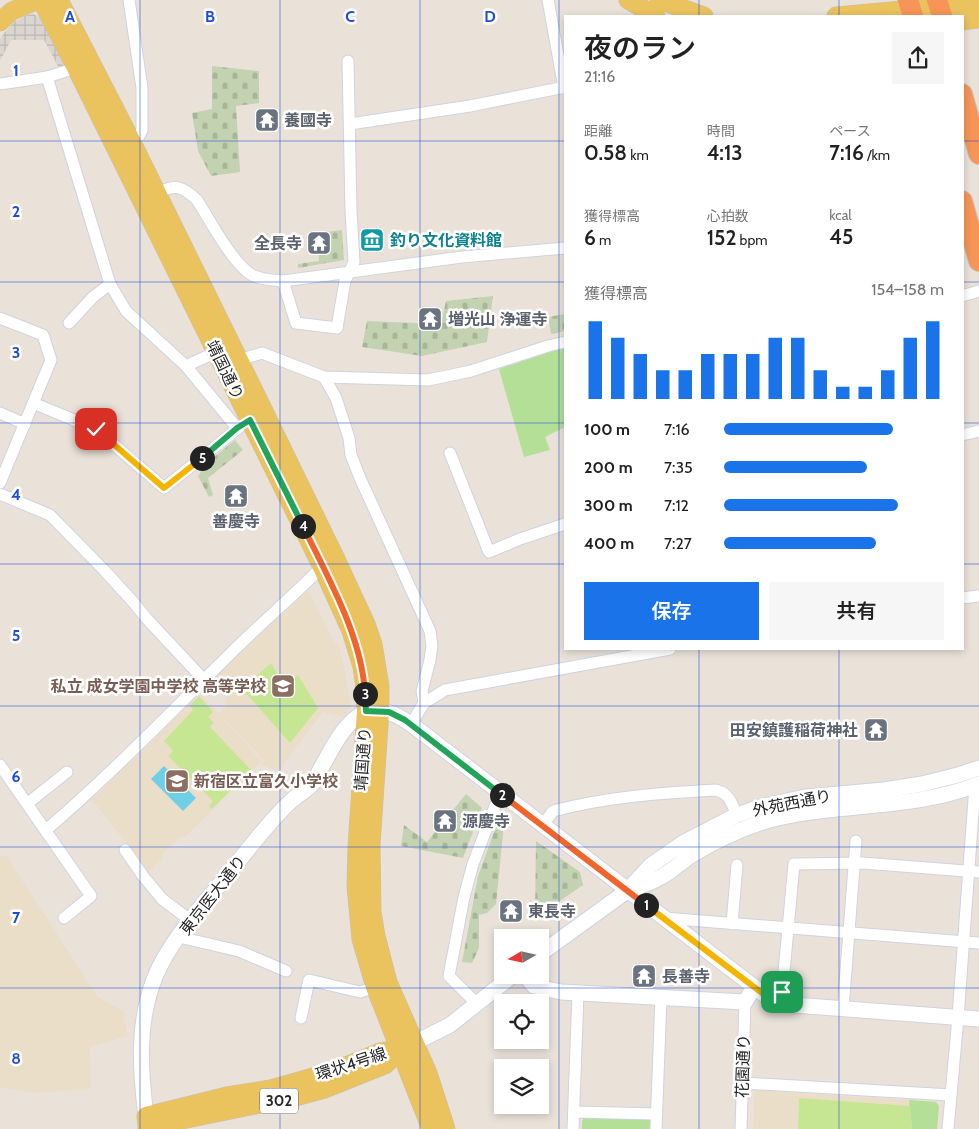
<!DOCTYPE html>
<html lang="ja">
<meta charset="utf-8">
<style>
body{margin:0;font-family:Cabin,"Noto Sans JP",sans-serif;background:#f6f6f6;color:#222;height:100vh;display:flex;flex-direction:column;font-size:19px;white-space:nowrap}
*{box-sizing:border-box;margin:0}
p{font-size:16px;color:#767676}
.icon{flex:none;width:28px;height:28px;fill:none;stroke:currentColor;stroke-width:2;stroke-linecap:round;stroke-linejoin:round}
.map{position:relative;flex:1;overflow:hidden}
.drawer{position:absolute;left:564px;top:15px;width:400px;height:635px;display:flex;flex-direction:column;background:#fff;border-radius:0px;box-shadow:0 2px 8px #0003}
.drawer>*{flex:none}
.needle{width:32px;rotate:261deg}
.tools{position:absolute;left:494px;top:929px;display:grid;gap:10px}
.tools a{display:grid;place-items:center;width:55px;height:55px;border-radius:0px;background:#fff;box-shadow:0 2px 8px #0003;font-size:25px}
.pin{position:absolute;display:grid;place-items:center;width:42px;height:42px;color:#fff;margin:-21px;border-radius:10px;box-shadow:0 2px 8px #0006}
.km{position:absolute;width:25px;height:25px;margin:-12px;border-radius:50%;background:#222;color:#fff;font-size:14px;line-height:25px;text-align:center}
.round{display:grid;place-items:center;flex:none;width:52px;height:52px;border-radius:0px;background:#f6f6f6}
.headline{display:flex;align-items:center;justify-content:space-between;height:85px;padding:0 20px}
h1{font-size:28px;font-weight:600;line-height:38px}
.stats{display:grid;grid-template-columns:repeat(3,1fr);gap:8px;height:85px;padding:5px 20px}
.stats div{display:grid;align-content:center}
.stats b{font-size:21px;font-weight:600}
.stats small{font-size:14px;font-weight:400}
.stats p{font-size:14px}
.chart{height:140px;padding:10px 20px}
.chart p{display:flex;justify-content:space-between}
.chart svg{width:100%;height:90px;margin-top:5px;stroke:#1a73e8;stroke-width:6}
.cta{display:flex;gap:10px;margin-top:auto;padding:10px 20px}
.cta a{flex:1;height:58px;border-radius:0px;background:#1a73e8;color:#fff;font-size:20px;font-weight:600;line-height:58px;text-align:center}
.cta a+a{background:#f6f6f6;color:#222}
ul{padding:0 20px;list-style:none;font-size:16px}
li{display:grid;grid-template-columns:80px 60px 1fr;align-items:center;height:38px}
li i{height:12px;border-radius:6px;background:#1a73e8}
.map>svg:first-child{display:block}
</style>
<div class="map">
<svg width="979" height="1129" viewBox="0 0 979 1129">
<defs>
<pattern id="cemetery-stones" width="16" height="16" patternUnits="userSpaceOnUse" patternTransform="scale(1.25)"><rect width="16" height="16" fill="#c3d3b1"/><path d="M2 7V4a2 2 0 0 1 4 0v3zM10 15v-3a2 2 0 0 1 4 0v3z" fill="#a8b598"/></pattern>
<pattern id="plaza-grid" width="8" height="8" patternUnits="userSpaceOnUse" patternTransform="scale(1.25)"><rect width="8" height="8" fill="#dad5d0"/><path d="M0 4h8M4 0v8" fill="none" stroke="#bbb7b3"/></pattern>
</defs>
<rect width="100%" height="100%" fill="#eae2d9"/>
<g fill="#ebdec9">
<polygon points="307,592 310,593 334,642 339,646 344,666 351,706 343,717 323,712 278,771 261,765 264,761 219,713 227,705 225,695 212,678"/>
<polygon points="200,693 262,761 184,838 182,836 162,854 164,857 146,875 127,844 92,800"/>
<polygon points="6,855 97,996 124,1012 128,1036 90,1047 91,1089 37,1093 0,1087 0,857"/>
<polygon points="754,1090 936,1102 939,1106 937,1129 753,1129"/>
</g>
<g fill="#b3df97">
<polygon points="565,347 565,427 545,437 550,450 524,457 499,369"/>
<polygon points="909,1100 936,1102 939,1106 937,1129 912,1129"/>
<polygon points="585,1116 649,1118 653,1124 653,1129 582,1129 582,1121"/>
</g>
<g fill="url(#cemetery-stones)">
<polygon points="212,66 259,71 259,103 236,106 240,172 211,176 198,151 192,113 212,109"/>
<polygon points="342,230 344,260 298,268 298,264 319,261 317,233"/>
<polygon points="493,296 487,342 422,356 362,347 367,321 441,324 446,301"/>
<polygon points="565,314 565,331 551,334 548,317"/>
<polygon points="235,440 243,450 208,478 213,495 209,497 198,476 207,463"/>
<polygon points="466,794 482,808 463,858 401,846 404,825 427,842"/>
<polygon points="501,813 505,813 496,904 487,913 479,915 479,948 472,963 462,962 478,876"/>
<polygon points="536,841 580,872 583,885 535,918"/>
</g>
<g fill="#c7e693">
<polygon points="271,663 283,684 298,675 318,708 290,743 242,689"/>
<polygon points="199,696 213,712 208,717 214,723 210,727 251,770 212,809 209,806 213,801 168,756 173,751 164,741 193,710 190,705"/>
<polygon points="799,1098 910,1106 912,1129 798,1129"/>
</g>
<polygon fill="url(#plaza-grid)" points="33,14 41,18 63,59 63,66 61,68 59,68 44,40 11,40 0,61 0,39 5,32 14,22 27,15"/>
<polygon fill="#6fcfe9" points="164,766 196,798 183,811 151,779"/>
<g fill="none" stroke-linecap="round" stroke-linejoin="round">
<defs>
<g id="street">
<polyline points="129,0 142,88 142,130 139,136 131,140"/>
<polyline points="548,0 564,88"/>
<polyline points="47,77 110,284 126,311 186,366 237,428"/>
<polyline points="0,84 47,77 76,68"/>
<polyline points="350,124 470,106 565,87"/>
<path d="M157,193c19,-9 25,-7 40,7 13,20 35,63 55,75 10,5 20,5 31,6l179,-24 103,-9"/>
<polyline points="283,281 296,323 337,328 345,281 354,262 351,211 348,61"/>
<polyline points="962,296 979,291"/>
<polyline points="0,318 43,335 51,360 0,483"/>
<polyline points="69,323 93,297 110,284"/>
<polyline points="239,360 262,353 324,377 428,380 471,371 548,346 565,342"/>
<polyline points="186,366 216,352"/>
<polyline points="324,377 336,398 349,438 351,455 360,478 430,631 432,646 430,660 422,691 424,703"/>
<polyline points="33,403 96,429 164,488 242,425"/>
<polyline points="0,413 25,424"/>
<polyline points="962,435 979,431"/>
<polyline points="450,453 489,552 520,539 565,524"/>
<polyline points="0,494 50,515 104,570 134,603 147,619 204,680"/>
<polyline points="962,598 979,596"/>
<polyline points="411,724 424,703 445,690 670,649"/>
<polyline points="0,765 91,896 64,918"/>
<polyline points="28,803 67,772"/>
<path d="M543,825l10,-14c53,-14 107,-18 162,-21 15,3 16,13 22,25"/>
<path d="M46,830c64,-55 122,-115 182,-174 31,-31 64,-59 94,-89"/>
<polyline points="125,850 143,876 162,899 191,921"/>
<polyline points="664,918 979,943"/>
<polyline points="732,924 737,865"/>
<polyline points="179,937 239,951 286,971"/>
<polyline points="477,1004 449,976 464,897 473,864 500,793"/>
<polyline points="781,1004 794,864 863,863 979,872"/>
<polyline points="843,1009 856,841"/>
<polyline points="301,1018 309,980 360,992 375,987"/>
<polyline points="743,1083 951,1095"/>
<polyline points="574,1112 657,1114"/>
<polyline points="573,1129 578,993"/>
<polyline points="656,1129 661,997"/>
<polyline points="741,1129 745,1002"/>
<polyline points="948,1129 958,1017 975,786"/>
</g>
<g id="secondary">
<path d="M631,889c9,-3 20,-6 28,-11 11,-5 21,-15 31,-22 23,-14 50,-27 76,-35 70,-19 145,-10 213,-37"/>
<polyline points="540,954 627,891 650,866 683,843 737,815 760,807 805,797 884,790 922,784 958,775 979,768"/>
<polyline points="525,975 534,986 561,992 745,1002 754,987"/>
<polyline points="404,1048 450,1025 513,975"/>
<path d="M146,1116c-6,-47 -9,-94 9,-139 15,-37 49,-73 74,-104 20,-24 39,-51 62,-72 6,-6 15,-10 21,-17 4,-4 6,-11 9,-16 11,-19 23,-46 44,-56 14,-7 34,4 46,12l363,278 7,2 198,15"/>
</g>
<g id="primary">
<polyline points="41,0 76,68 322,567 351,631 362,667 365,688 366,711 357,847 356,886 361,939 375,987 431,1129"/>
<polyline points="59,0 131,140 239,360 335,557 366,624 373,644 380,686 380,711 371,845 372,912 376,936 388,982 428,1073 446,1129"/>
<polyline points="628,0 656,16"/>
<polyline points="659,0 704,16"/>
<polyline points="836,16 979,3"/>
<polyline points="962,21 979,19"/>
<polyline points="0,22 12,11 38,0"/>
<polygon points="401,1049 385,1065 325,1089 295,1097 147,1127 146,1116 227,1096 271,1089 331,1072 380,1052"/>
</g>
<g id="highway">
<polyline points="908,0 913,16"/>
<polyline points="937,0 942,16"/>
<polyline points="962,94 979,154"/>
<polyline points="962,201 979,261"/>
</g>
</defs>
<use href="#street" stroke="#cfd3e0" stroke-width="13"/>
<use href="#secondary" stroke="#cfd3e0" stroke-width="17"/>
<use href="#primary" stroke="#c3c3c3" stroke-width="19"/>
<use href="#highway" stroke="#c3c3c3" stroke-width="22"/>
<use href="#street" stroke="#fff" stroke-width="11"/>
<use href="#secondary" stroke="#fff" stroke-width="15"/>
<use href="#primary" stroke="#eac25e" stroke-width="18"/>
<use href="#highway" stroke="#f79457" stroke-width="20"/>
</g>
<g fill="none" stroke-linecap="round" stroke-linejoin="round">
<defs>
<polyline id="split-1" points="646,905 774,1002 781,1004 782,992"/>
<polyline id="split-2" points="502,795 646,905"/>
<polyline id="split-3" points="365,694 366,711 389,712 405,720 502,795"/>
<path id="split-4" d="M303,526c25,52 59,110 62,168"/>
<polyline id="split-5" points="202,458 237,428 250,420 303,526"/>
<polyline id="split-6" points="96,429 164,488 202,458"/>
</defs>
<use href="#split-1" stroke="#fff" stroke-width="10"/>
<use href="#split-2" stroke="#fff" stroke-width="10"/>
<use href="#split-3" stroke="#fff" stroke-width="10"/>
<use href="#split-4" stroke="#fff" stroke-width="10"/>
<use href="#split-5" stroke="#fff" stroke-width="10"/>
<use href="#split-6" stroke="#fff" stroke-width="10"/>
<use href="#split-1" stroke="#f5b400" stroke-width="6"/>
<use href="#split-2" stroke="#f0652b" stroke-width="6"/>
<use href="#split-3" stroke="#22a559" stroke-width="6"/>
<use href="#split-4" stroke="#f0652b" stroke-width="6"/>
<use href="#split-5" stroke="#22a559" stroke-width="6"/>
<use href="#split-6" stroke="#f5b400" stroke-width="6"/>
</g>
<path fill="none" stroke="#1d4ed8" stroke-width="1" stroke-opacity="0.55" d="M140,0v1129M280,0v1129M420,0v1129M559,0v1129M699,0v16M839,0v16M0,141h565M962,141h17M0,282h565M962,282h17M0,423h565M962,423h17M0,564h565M962,564h17M699,649v480M839,649v480M0,706h979M0,847h979M0,988h979"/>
<defs>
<symbol id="temple-square" viewBox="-11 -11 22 22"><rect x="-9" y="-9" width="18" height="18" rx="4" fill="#6b7280" stroke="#fff"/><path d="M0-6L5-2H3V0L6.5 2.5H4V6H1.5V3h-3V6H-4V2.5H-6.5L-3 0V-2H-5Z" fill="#fff"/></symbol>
<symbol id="museum-square" viewBox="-11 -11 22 22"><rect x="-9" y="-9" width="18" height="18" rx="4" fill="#0f9aa8" stroke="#fff"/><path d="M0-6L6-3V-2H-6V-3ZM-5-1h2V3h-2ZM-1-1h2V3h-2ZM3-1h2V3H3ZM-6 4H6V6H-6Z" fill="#fff"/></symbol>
<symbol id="school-square" viewBox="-11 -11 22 22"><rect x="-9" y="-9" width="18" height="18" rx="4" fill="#8d6e63" stroke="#fff"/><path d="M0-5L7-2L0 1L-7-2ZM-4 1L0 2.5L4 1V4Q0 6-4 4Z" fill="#fff"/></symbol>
</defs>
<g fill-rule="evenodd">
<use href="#temple-square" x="253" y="106" width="28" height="28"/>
<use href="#museum-square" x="358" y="226" width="28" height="28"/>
<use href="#temple-square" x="305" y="229" width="28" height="28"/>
<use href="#temple-square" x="416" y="305" width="28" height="28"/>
<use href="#temple-square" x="222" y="482" width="28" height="28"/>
<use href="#school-square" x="269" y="672" width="28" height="28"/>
<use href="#temple-square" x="862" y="716" width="28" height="28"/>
<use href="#school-square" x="163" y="767" width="28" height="28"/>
<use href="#temple-square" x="431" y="807" width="28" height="28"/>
<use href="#temple-square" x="497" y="897" width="28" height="28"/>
<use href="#temple-square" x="630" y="962" width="28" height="28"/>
</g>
<g text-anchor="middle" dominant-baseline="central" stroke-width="5" stroke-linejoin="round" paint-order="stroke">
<rect fill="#fff" stroke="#686868" stroke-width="1" x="260" y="1088.5" width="38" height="25" rx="4"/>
<g font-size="15" font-weight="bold" fill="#272727">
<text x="279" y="1101">302</text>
</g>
<g font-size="16" font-weight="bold" fill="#5b616d" stroke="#fff" text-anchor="start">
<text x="284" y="120">養國寺</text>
<text x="302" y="243" text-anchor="end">全長寺</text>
<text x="448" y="319">増光山 浄運寺</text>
<text x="236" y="521" text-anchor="middle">善慶寺</text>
<text x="858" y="730" text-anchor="end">田安鎮護稲荷神社</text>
<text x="462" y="821">源慶寺</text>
<text x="528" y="911">東長寺</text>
<text x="662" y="976">長善寺</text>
</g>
<g font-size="16" font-weight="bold" fill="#0d838f" stroke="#fff" text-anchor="start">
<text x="390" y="240">釣り文化資料館</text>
</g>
<g font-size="16" fill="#272727" stroke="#fff">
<text transform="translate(225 370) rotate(64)">靖国通り</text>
<text transform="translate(363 759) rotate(-86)">靖国通り</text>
<text transform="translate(792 803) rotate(-11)">外苑西通り</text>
<text transform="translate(213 895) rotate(-52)">東京医大通り</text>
<text transform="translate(351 1064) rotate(-18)">環状4号線</text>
<text transform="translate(743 1066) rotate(-88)">花園通り</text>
</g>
<g font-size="16" font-weight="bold" fill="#785e54" stroke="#fff" text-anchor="end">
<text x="266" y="686">私立 成女学園中学校 高等学校</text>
<text x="194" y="781" text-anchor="start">新宿区立富久小学校</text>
</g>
</g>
<g font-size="16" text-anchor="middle" font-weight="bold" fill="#1d4ed8" stroke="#fff" stroke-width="5" stroke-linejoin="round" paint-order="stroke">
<text x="70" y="22">A</text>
<text x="210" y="22">B</text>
<text x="350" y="22">C</text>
<text x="490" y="22">D</text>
<text x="16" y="76">1</text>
<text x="16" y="217">2</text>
<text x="16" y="358">3</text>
<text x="16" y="500">4</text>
<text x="16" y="641">5</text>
<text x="16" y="782">6</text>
<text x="16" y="923">7</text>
<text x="16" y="1064">8</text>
</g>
</svg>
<div class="tools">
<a><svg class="needle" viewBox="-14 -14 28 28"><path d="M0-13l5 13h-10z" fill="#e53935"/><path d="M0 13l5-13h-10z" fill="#767676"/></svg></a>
<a><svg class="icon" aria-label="locate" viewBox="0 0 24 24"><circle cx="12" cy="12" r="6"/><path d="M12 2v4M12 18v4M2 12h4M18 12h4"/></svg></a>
<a><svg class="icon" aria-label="layers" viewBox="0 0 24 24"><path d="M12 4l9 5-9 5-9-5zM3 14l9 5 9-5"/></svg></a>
</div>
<div class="pin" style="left:782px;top:992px;background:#1e9e55"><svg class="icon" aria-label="arrive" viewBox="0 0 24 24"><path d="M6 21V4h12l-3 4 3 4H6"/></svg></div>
<div class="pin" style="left:96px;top:429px;background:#d93025"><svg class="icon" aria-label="check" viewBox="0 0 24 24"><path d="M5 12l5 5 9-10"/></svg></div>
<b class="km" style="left:646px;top:905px">1</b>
<b class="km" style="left:502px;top:795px">2</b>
<b class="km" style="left:365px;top:694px">3</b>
<b class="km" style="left:303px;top:526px">4</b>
<b class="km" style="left:202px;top:458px">5</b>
<section class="drawer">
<div class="headline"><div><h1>夜のラン</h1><p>21:16</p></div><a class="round"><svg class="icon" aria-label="share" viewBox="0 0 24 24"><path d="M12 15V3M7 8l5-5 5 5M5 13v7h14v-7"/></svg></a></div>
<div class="stats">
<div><p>距離</p><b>0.58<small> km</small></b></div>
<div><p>時間</p><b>4:13</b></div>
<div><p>ペース</p><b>7:16<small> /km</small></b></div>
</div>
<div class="stats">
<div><p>獲得標高</p><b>6<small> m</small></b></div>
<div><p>心拍数</p><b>152<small> bpm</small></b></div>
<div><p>kcal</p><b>45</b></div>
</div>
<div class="chart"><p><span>獲得標高</span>154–158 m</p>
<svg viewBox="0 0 160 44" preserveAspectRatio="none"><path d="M5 44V6M15 44V14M25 44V22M35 44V30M45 44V30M55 44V22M65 44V22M75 44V22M85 44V14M95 44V14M105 44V30M115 44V38M125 44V38M135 44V30M145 44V14M155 44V6"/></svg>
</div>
<ul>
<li><b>100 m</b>7:16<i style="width:77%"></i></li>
<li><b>200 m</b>7:35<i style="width:65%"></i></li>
<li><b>300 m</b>7:12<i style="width:79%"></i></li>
<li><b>400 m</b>7:27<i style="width:69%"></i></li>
</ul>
<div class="cta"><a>保存</a><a>共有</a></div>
</section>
</div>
